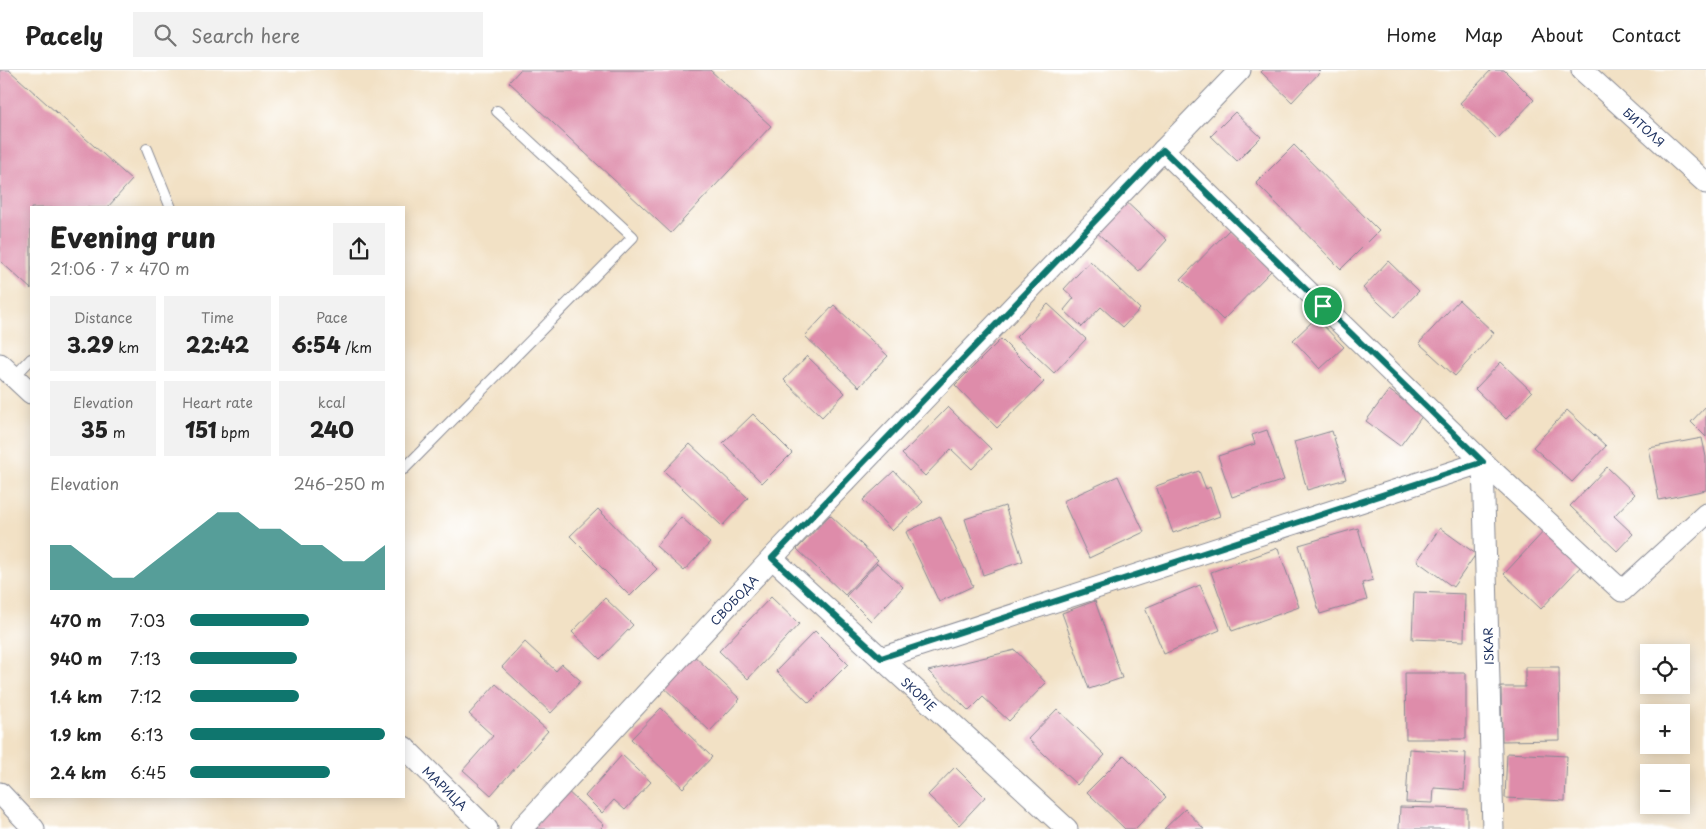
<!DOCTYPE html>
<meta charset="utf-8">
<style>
body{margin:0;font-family:"Playpen Sans",sans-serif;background:#f2f2f2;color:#222;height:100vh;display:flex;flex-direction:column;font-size:19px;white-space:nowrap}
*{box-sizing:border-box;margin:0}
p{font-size:16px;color:#767676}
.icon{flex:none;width:28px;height:28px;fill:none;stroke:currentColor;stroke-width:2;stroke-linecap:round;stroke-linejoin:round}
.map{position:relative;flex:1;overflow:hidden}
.panel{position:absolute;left:30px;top:136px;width:375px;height:592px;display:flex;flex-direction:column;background:#fff;border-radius:0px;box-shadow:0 2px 12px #0003}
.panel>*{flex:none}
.tools{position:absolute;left:1640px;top:574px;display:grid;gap:10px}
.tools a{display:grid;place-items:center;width:50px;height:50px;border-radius:0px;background:#fff;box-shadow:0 2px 12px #0003;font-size:25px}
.pin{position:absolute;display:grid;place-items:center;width:42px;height:42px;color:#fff;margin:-21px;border:2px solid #fff;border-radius:50%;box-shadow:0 1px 5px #0007}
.round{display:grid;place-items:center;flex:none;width:52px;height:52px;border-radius:0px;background:#f2f2f2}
.overview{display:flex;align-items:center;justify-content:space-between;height:85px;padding:0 20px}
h1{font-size:28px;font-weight:800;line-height:38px}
.figures{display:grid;grid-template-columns:repeat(3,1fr);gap:8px;height:85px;padding:5px 20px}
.figures div{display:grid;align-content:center;border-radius:0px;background:#f2f2f2;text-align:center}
.figures b{font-size:21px;font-weight:800}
.figures small{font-size:14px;font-weight:400}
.figures p{font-size:14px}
.chart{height:140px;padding:10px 20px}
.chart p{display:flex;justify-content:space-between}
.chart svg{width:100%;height:90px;margin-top:5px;fill:#0f766e;opacity:.7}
ul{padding:0 20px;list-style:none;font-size:16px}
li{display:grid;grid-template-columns:80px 60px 1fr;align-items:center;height:38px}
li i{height:12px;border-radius:6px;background:#0f766e}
header{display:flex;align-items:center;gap:30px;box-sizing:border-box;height:70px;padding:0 25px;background:#fff;border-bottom:1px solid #e0e0e0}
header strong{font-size:24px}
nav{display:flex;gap:28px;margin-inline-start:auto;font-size:18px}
.search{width:350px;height:45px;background:#f2f2f2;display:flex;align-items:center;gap:12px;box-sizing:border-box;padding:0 18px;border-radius:0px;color:#767676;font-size:19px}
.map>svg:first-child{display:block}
</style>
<header>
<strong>Pacely</strong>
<div class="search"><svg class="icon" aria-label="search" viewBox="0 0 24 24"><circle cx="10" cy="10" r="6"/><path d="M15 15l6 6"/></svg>Search here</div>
<nav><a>Home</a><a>Map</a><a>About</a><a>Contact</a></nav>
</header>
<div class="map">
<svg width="1706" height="759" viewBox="0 0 1706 759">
<rect width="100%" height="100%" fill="#fff"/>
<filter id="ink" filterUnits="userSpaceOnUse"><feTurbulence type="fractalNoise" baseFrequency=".02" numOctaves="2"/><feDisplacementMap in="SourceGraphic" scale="10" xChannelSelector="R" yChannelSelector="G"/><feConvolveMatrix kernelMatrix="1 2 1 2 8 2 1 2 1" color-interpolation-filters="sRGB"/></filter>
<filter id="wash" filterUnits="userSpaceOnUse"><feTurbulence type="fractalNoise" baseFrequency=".0096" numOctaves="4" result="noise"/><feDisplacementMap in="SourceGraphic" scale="20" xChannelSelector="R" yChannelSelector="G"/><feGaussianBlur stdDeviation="1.12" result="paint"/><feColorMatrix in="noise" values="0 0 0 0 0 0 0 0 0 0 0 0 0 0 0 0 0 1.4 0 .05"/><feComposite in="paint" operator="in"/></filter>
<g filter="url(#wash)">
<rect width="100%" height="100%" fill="#f2e1c5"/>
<g id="blocks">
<g fill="#de8caa">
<polygon points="0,0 9,0 132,110 107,138 31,138 31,219 0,191"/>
<polygon points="520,0 710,0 771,56 671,163 509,12"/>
<polygon points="1263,0 1318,0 1320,2 1292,32 1261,2"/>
<polygon points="1491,0 1504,0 1534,30 1497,69 1460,33"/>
<polygon points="1235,42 1261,67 1237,91 1211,66"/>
<polygon points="1294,75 1379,161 1341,199 1256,113"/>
<polygon points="1122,128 1167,170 1139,201 1093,159"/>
<polygon points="1230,159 1272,200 1223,250 1181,209"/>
<polygon points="1090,191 1140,239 1123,257 1101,237 1082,257 1064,240 1074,228 1064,219"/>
<polygon points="1388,191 1419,221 1394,247 1363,218"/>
<polygon points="1459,230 1494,263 1455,306 1419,273"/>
<polygon points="1048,234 1086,269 1054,303 1016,267"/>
<polygon points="834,235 888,286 859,317 805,266"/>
<polygon points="1316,248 1344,277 1320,299 1293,270"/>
<polygon points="1001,269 1044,312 997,358 955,315"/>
<polygon points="807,286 845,323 822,347 784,310"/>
<polygon points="1501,292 1532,322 1506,349 1475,319"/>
<polygon points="1389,320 1423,345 1400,376 1366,351"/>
<polygon points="1706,336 1706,367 1691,352"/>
<polygon points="948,337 991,379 972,399 951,379 925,406 902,384"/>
<polygon points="1567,340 1606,376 1572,412 1533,377"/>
<polygon points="753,344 792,383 762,413 723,373"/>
<polygon points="1267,360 1284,410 1232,427 1218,386 1255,374 1252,365"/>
<polygon points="1332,361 1346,409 1307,420 1294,372"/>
<polygon points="1702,368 1706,387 1706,420 1659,430 1649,378"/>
<polygon points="690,374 748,428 722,456 664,401"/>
<polygon points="1607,397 1635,424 1614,446 1633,464 1617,481 1570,436"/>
<polygon points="894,401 923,432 892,461 863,430"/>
<polygon points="1199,401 1206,419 1210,417 1220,446 1173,463 1156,416"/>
<polygon points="1118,406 1144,462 1089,488 1063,431"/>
<polygon points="1005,436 1023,491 983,505 965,449"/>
<polygon points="598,439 657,499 630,526 570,466"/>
<polygon points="830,445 878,490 845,525 797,479"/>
<polygon points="940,446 973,516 939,532 906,462"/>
<polygon points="681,447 710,473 684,501 656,476"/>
<polygon points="1358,458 1373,510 1362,513 1367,530 1320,544 1299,475"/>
<polygon points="1440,458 1476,484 1453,517 1417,491"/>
<polygon points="1546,459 1583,494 1541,539 1504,504"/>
<polygon points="1278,478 1299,537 1232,561 1211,502"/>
<polygon points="877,493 903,517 871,551 846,526"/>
<polygon points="1200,515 1220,560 1164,584 1145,538"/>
<polygon points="1414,522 1465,524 1464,571 1412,569"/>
<polygon points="771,527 799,554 748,609 719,581"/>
<polygon points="605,528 633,555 600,589 572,562"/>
<polygon points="1095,531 1122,608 1089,619 1062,543"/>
<polygon points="815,561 848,594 809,633 776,601"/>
<polygon points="525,572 556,601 562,594 581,611 551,643 502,597"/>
<polygon points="1015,580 1046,613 1009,651 983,627 969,641 928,601"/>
<polygon points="691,583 740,629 710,661 661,615"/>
<polygon points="1525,597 1559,597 1560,670 1502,671 1501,617 1525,617"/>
<polygon points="1405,603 1466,603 1466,669 1406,669"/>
<polygon points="496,614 548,661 491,725 463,700 493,666 469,644"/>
<polygon points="661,638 712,687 683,718 631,669"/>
<polygon points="1057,639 1105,685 1077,715 1028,669"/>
<polygon points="1409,679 1466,683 1464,720 1434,718 1433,733 1406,732"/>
<polygon points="1507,683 1567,686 1565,731 1505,728"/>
<polygon points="622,685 651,712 625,740 614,730 602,743 585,726"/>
<polygon points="1124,685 1166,727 1135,759 1125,759 1087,722"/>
<polygon points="955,697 985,727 959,755 928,725"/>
<polygon points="565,719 604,755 600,759 531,759"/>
<polygon points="1400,737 1467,739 1467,759 1399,759"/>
<polygon points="1185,739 1204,759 1164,759"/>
</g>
</g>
</g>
<g filter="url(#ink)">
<use href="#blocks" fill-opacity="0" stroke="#868892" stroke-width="1"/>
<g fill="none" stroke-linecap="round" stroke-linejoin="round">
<defs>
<g id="lane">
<polyline points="147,79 171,138"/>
<polyline points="14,307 31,289"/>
<polyline points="404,399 633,167 497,41"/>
</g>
<g id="street">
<polyline points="1582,0 1706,113"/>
<polyline points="1163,80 1483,392 1622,521 1706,444"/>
<polyline points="0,294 31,323"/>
<polyline points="772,488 1067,759"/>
<polyline points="881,588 1483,392 1493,759"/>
<polyline points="404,677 487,759"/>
<polyline points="0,723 34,759"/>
<polyline points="521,759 772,488 1240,0"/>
</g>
</defs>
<use href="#lane" stroke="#868892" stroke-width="12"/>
<use href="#street" stroke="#868892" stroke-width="23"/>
<use href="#lane" stroke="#fff" stroke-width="10"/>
<use href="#street" stroke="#fff" stroke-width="21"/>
</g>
</g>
<g fill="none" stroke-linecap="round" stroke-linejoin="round" filter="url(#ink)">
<defs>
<polygon id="route" points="1163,80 1483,392 881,588 772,488"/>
</defs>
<use href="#route" stroke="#fff" stroke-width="10"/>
<use href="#route" stroke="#0f766e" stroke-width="6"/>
</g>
<g text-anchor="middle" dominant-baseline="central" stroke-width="5" stroke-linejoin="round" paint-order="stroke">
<g font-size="12" fill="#1b2f5e" stroke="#fff">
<text transform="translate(1644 57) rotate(42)">БИТОЛЯ</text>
<text transform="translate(734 530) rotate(-47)">СВОБОДА</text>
<text transform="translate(1488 576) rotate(-92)">ISKAR</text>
<text transform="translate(919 624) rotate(43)">SKOPIE</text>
<text transform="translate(445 718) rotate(44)">МАРИЦА</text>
</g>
</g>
</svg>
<div class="tools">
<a><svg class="icon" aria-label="locate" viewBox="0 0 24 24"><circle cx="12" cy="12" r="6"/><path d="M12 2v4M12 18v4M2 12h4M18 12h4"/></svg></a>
<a>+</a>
<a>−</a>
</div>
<div class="pin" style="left:1323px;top:236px;background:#1e9e55"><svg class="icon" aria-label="arrive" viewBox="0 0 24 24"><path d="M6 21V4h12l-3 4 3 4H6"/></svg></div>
<section class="panel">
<div class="overview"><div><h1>Evening run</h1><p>21:06 · 7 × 470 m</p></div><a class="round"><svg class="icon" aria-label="share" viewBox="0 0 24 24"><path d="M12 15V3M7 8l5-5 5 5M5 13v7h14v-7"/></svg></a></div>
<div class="figures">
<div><p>Distance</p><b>3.29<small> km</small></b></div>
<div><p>Time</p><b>22:42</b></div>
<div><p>Pace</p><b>6:54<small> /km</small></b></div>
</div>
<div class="figures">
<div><p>Elevation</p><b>35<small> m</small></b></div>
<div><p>Heart rate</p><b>151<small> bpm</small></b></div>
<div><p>kcal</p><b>240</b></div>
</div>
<div class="chart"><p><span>Elevation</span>246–250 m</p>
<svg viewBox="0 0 160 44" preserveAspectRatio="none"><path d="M0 44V22L10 22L20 30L30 38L40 38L50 30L60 22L70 14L80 6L90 6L100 14L110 14L120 22L130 22L140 30L150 30L160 22V44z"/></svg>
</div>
<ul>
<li><b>470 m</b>7:03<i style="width:61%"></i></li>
<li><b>940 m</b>7:13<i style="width:55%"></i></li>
<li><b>1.4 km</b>7:12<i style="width:56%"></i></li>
<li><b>1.9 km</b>6:13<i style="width:100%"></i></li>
<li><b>2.4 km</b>6:45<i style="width:72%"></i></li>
</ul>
</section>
</div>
